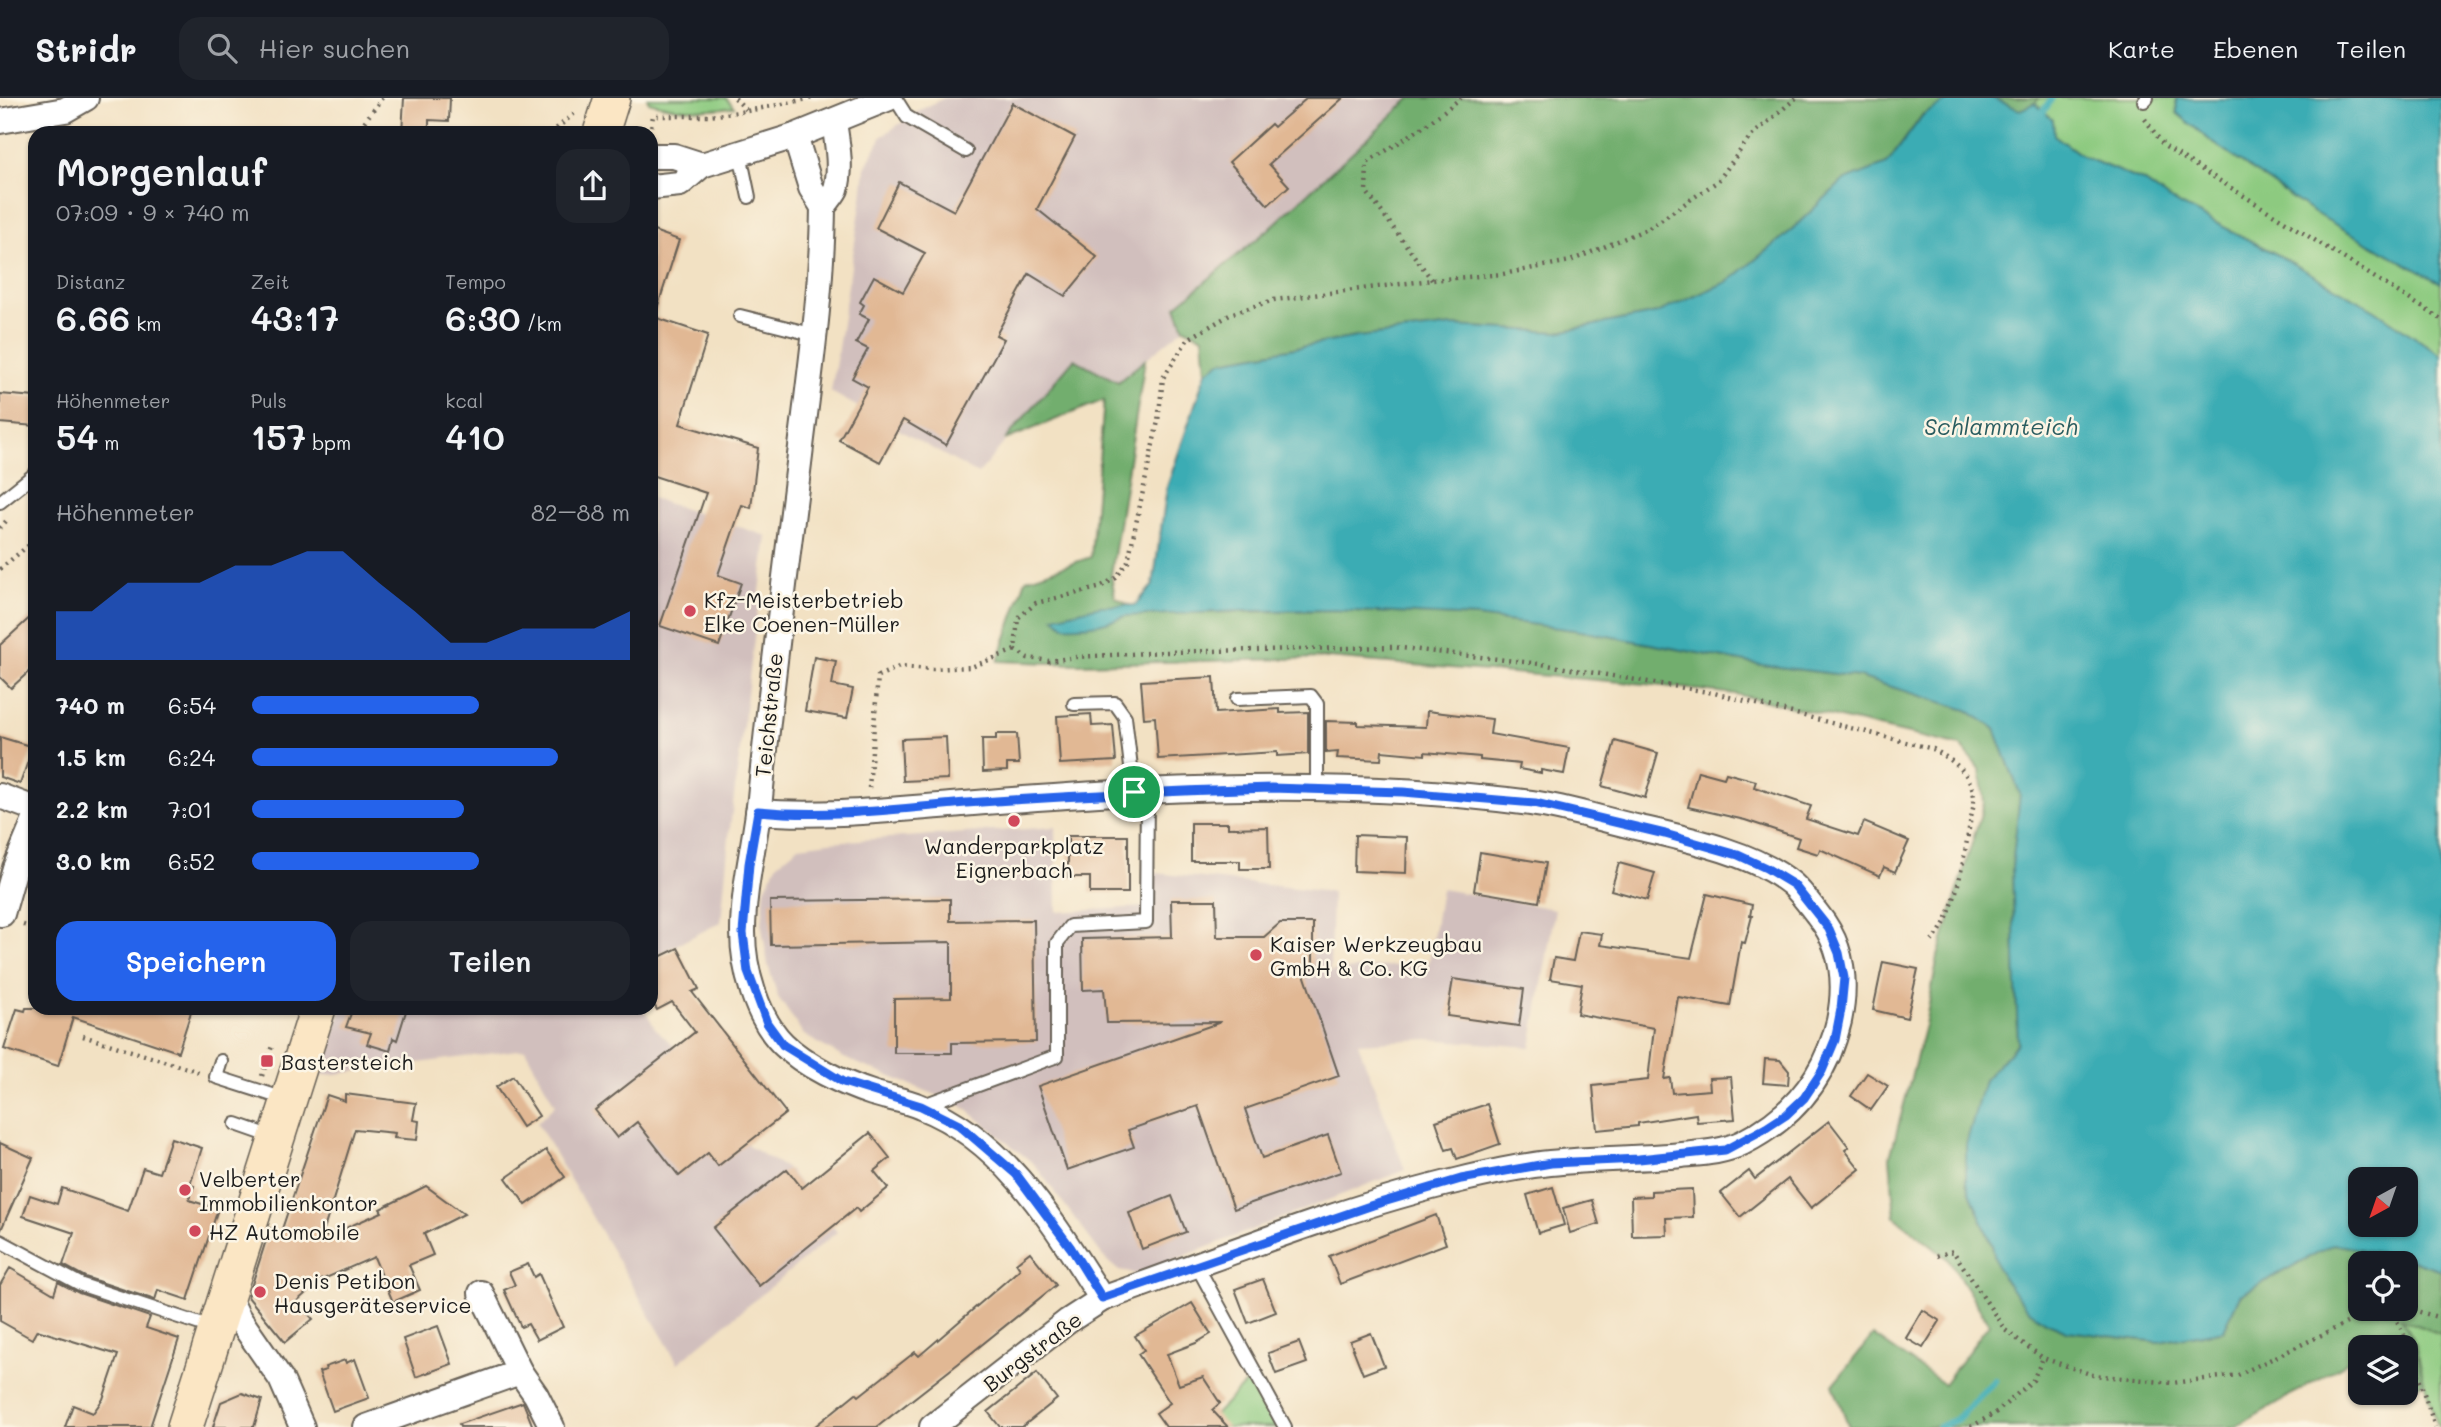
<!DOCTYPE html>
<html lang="de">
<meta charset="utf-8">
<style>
body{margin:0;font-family:Mali,sans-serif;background:#20242c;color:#f1f3f6;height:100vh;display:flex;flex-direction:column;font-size:26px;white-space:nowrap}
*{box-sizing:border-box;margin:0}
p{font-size:23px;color:#9ea1a6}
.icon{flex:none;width:38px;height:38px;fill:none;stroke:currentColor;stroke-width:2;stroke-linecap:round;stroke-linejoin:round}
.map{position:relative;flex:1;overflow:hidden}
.details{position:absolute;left:28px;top:28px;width:630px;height:889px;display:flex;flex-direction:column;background:#171b24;border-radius:21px;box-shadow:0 2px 5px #0004}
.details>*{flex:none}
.needle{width:46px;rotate:220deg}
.tools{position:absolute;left:2348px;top:1069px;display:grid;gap:14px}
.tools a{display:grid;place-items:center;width:70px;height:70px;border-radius:14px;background:#171b24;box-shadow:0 2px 5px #0004;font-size:35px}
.pin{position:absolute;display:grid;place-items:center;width:60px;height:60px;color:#fff;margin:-30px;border:4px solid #fff;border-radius:50%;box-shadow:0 2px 7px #0007}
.round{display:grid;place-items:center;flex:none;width:74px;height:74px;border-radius:21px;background:#20242c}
.head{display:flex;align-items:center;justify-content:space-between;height:119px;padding:0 28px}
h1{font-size:38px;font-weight:600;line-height:52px}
.figures{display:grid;grid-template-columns:repeat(3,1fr);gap:10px;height:119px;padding:7px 28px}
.figures div{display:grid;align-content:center}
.figures b{font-size:35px;font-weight:600}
.figures small{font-size:19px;font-weight:400}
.figures p{font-size:19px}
.chart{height:196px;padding:14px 28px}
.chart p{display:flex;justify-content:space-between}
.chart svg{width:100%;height:126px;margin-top:7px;fill:#2563eb;opacity:.7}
.button{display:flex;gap:14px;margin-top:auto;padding:14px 28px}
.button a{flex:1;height:80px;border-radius:21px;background:#2563eb;color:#fff;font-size:28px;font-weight:600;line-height:80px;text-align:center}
.button a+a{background:#20242c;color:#f1f3f6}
ul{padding:0 28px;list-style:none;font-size:23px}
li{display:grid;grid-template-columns:112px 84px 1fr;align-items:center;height:52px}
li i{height:18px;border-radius:9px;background:#2563eb}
header{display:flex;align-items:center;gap:42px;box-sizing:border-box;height:98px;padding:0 35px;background:#171b24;border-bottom:2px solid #363941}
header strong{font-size:33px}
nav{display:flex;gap:38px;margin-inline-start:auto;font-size:24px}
.search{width:490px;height:63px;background:#20242c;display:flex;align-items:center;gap:18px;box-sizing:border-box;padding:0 24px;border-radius:21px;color:#9ea1a6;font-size:26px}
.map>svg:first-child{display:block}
</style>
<header>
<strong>Stridr</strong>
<div class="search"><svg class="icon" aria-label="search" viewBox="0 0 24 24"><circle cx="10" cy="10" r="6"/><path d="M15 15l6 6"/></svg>Hier suchen</div>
<nav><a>Karte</a><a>Ebenen</a><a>Teilen</a></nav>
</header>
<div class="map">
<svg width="2441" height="1329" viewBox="0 0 2441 1329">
<rect width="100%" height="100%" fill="#fcf5e5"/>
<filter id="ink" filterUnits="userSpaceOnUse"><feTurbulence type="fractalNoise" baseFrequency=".0143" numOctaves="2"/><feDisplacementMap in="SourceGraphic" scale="14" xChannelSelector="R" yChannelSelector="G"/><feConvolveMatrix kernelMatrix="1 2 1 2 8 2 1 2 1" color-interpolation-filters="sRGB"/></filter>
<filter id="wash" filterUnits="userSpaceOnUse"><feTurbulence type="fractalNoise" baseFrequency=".00686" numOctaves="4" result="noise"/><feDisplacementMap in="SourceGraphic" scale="28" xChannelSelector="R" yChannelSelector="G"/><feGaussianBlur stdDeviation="1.57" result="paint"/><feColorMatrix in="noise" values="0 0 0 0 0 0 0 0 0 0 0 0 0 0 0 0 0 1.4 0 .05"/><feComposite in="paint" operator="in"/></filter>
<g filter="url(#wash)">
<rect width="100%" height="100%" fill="#f2e1c3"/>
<g fill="#d1bfbd">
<polygon points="944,0 1411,0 1269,131 1176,208 1184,230 1118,284 1074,261 978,376 831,294 862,100 865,70 882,38 920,12"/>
<polygon points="651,400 767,438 729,738 721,824 651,860"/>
<polygon points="1056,729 1057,814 1146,809 1146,774 1332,794 1330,873 1429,865 1441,791 1555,811 1531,949 1428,941 1358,945 1405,1072 1138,1176 1119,1173 1106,1162 1034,1066 961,1007 844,960 804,937 778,899 768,867 762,829 765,790 778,765 799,748 829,744"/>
<polygon points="342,910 644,910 655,930 675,949 693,978 750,1049 789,1072 837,1134 678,1265 537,1025 555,1007 525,951 320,978"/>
</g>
<g fill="#8dca80" stroke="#54734e" stroke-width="2">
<path d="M647,0h79l8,9c-29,4 -56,4 -85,-5z"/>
<polygon points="2039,0 2176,0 2177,15 2212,44 2311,113 2441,185 2441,257 2375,212 2276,156 2169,101 2145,84 2084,59 2054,37 2053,22 2035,5"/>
<polygon points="2400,1220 2441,1236 2441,1329 2438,1329 2424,1284 2416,1247"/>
<polygon points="1249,1282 1277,1329 1202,1329"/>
</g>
<g fill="#72ae6e" stroke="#476545" stroke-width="2" fill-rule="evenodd">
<polygon points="1411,0 2039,0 2035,5 2019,13 1923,16 1887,66 1843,83 1787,136 1729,183 1657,215 1558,234 1453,228 1357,239 1222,263 1206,274 1203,239 1184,230 1176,208 1269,131"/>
<path d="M1074,261l44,23 27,-22 -34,215 4,22 30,17 189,-4 143,7 104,14 181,34 97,12 108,33 28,19 25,65 -8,74 6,175 -34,37 -18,102 26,63 6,23 15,23 16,20 17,11 21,9 92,11 65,-12 16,-35 93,-51 73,14 35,12v64l-40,-15 15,26 8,37 -9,5 -9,-12v-27l-20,-1 -4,-5 -10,5 -11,1v6l-125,73h-387l-16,-42 40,-50 71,49 45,-60 -40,-64 -54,-43 -5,-60 35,-132 13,-69 46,-153 -4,-33 -19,-24 -226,-52 -89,-10 -318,-26 -251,6 -79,-3 28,-82 65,-22 13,-157 -99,40zM2361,1166h45v45h-45z"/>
</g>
<g fill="#3bacb4" stroke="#2c6468" stroke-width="2" fill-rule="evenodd">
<path d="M1992,0l28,12 15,-7 18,17 1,15 30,22 61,25 24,17 107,55 99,56 66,45v915l-35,-12 -73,-14 -93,51 -16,35 -65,12 -92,-11 -21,-9 -17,-11 -16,-20 -16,-23 -5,-23 -26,-63v-37l18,-65 34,-37 -6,-175 8,-74 -25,-65 -28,-19 -108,-33 -97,-12 -181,-34 -104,-14 -143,-7 -92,1 -117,5c-19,8 -40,11 -61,10l-10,-9 46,-11 35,-1 18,-20 14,-98 39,-115 16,-11 135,-24 96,-11 105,6 99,-19 72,-32 58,-47 56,-53 44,-17 36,-49 28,-16zM2361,1082h45v45h-45z"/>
<polygon points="2441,0 2441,185 2311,113 2212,44 2177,15 2176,1"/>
</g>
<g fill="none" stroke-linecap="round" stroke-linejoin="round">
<g stroke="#3bacb4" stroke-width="7">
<polyline points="2043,14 2052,0"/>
<polyline points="1939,1329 1957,1321 1995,1282"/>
</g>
</g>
<g id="blocks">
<g fill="#e1b894">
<polygon points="404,0 450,0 449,23 429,22 429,35 402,35"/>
<polygon points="1307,0 1343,0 1269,66 1289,88 1268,107 1229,64 1271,26 1274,29"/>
<polygon points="1012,5 1075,39 1037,111 1097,159 1065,198 1029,176 996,237 1004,241 946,347 903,322 880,364 839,342 868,289 852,280 868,251 856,245 869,221 859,216 864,207 860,204 874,178 903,194 925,155 876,130 899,84 954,113"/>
<polygon points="651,132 679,142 655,217 651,216"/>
<polygon points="651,218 708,237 680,326 758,350 751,410 742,407 718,477 741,485 719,548 660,528 706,395 651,377"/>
<polygon points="0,296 35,299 35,328 0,325"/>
<polygon points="35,515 35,568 11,590 0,579 0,547"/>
<polygon points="814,559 836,563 832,587 853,591 847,620 805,613"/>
<polygon points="1214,579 1216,615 1280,611 1280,615 1308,614 1308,656 1277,658 1277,654 1158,661 1155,619 1144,620 1141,583"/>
<polygon points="1427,613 1492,621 1490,636 1569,650 1564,676 1541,672 1541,675 1519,671 1520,666 1480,662 1480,659 1425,654 1425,657 1382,653 1381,662 1337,660 1338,654 1326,655 1326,623 1358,624 1358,627 1426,629"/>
<polygon points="1091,616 1092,628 1113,627 1116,663 1060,666 1057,618"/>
<polygon points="996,636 1017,636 1019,666 1007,666 1007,673 983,674 982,641 996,641"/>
<polygon points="0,639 33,649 20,686 0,679"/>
<polygon points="946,639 948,681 903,683 901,641"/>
<polygon points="1615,643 1658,655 1645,700 1602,688"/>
<polygon points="1698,673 1724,680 1726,675 1756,683 1754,689 1811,708 1806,721 1858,738 1864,724 1909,743 1895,774 1884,769 1880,778 1820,751 1818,756 1796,749 1799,740 1745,722 1688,709"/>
<polygon points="1191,725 1228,725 1228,730 1268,729 1269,771 1240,771 1240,763 1191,763"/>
<polygon points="1355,737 1407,739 1406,775 1354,773"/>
<polygon points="1068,738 1128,738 1128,795 1090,795 1090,779 1068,779"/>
<polygon points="1480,754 1546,765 1539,804 1474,793"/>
<polygon points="1619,765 1655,775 1647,802 1611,792"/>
<polygon points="1707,796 1752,807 1750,818 1752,818 1745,845 1741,844 1730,908 1678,899 1664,981 1670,980 1672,995 1710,992 1709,980 1731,979 1735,1021 1697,1024 1696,1016 1638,1025 1638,1028 1597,1032 1593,988 1648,982 1654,930 1577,916 1582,886 1550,881 1554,860 1573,863 1579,833 1602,836 1600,847 1691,860"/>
<polygon points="950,801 950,823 1034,822 1036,944 952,945 952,955 894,955 894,901 951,900 951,844 771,847 770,803"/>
<polygon points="1171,802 1216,802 1217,839 1264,839 1280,825 1313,825 1313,870 1303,873 1339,978 1245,1011 1262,1060 1328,1037 1341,1074 1234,1111 1198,1008 1128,1032 1134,1049 1067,1072 1038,988 1221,924 1107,925 1104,891 1083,892 1082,841 1172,839"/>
<polygon points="678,850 699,891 692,894 786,1015 718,1068 708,1055 679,1078 637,1024 617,1040 595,1012 695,934 672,904 657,912 651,901 651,863"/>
<polygon points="1883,864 1918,871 1907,920 1873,912"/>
<polygon points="1453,881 1524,891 1519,928 1447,918"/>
<polygon points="26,910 180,910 191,914 178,954 73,919 58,968 4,951 17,911 25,913"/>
<polygon points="353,910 407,910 397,942 393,940 390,953 367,946 371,935 346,929"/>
<polygon points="1765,961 1780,962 1789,973 1788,987 1763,985"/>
<polygon points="1867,975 1888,988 1871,1012 1851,998"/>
<polygon points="513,978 539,1018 522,1029 496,989"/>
<polygon points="345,996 416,1005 413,1022 419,1023 417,1042 394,1040 395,1035 355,1031 321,1141 382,1114 380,1111 426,1088 464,1116 424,1136 433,1157 409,1167 420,1192 393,1204 374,1159 321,1182 297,1203 313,1221 285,1244 248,1199 270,1130 281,1134 327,997 345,1003"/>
<polygon points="1487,1006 1500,1046 1457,1061 1453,1050 1446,1052 1436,1023"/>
<polygon points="1829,1023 1849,1049 1845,1052 1860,1071 1811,1110 1788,1081 1740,1119 1721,1095 1749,1073 1755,1081"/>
<polygon points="870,1035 890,1060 874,1073 888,1090 859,1114 856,1110 759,1188 713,1130 787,1071 802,1090"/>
<polygon points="171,1040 202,1050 190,1087 194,1088 189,1102 218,1111 188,1202 158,1192 155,1202 85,1179 63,1167 74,1135 23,1118 30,1097 57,1106 62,1090 128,1113 143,1070 159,1075"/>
<polygon points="0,1045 33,1060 0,1134"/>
<polygon points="546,1052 565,1079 526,1107 506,1080"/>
<polygon points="1553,1089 1564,1127 1538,1135 1527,1097"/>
<polygon points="1692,1091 1693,1119 1666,1120 1667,1137 1632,1138 1631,1099 1651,1098 1651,1093"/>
<polygon points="1172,1098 1186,1134 1142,1151 1129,1115"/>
<polygon points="1592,1102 1599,1126 1570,1135 1563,1110"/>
<polygon points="1436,1117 1446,1146 1340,1186 1329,1158"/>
<polygon points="1030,1154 1056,1187 959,1265 877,1329 814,1329 856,1295 859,1298 915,1254 919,1258 1020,1171 1016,1165"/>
<polygon points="528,1166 534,1179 539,1176 563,1229 537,1242 528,1226 521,1229 504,1192 515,1187 509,1174"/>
<polygon points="10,1170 54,1196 58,1184 79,1195 150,1219 146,1230 179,1241 150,1329 65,1329 73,1307 93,1315 103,1301 118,1257 37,1232 32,1241 0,1223 0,1187"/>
<polygon points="1263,1181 1276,1214 1248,1225 1235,1191"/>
<polygon points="1192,1205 1211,1236 1196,1245 1167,1256 1179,1287 1203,1279 1220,1305 1212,1312 1228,1329 1166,1329 1156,1315 1170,1305 1138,1256 1144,1252 1135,1238"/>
<polygon points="1923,1212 1940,1223 1923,1250 1906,1240"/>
<polygon points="438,1228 452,1266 416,1279 403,1241"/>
<polygon points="1371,1235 1384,1268 1363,1276 1350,1243"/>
<polygon points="1299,1244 1307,1265 1276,1276 1268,1255"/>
<polygon points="355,1261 369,1300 333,1313 319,1274 326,1272 325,1269 345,1262 346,1265"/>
<polygon points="1037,1275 1057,1301 1022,1329 1000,1329 988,1314"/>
<polygon points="242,1295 262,1302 254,1329 213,1329 221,1304"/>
<polygon points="523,1304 533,1329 460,1329 459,1326"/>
</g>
</g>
</g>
<g filter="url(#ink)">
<use href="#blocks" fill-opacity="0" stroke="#676156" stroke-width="2"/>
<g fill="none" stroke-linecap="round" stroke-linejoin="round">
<defs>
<g id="service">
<polyline points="895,0 907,19 966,53"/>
<polyline points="2144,3 2147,0"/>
<polyline points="740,56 749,99"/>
<polyline points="740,218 815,237"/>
<polyline points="0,404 35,376"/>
<polyline points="1237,601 1311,598 1317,606 1317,691"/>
<polyline points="1074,606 1115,605 1125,619 1134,694"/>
<polyline points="221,963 216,979 285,1001"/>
<polyline points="921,1008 1057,958 1057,845 1070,828 1146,824 1147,693"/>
<polyline points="236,1026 273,1039"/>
<polyline points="0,1143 82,1187 215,1231"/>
<polyline points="1197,1168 1285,1329"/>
</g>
<g id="minor">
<polyline points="0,23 65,12 86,0"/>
<path d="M834,24c3,20 8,46 2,67 -3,6 -9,13 -13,18 -1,83 -13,166 -23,248 -14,115 -29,229 -40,343 -5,45 -17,89 -17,134 0,36 13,85 40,112 21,21 61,40 89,49 16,5 34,7 49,14 85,33 134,119 181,192"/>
<polyline points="795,38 811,90 823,109"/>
<polyline points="651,58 674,58 702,67"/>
<polyline points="651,89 680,86 702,67 795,38 889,0"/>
<polyline points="0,698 35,711"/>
<path d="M758,714c65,5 129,-2 193,-7 65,-6 129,-10 194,-14 127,-6 259,-5 386,12 37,5 73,17 109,25 48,11 114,25 152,56 10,9 18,21 26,31 25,31 29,68 21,106 -13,56 -45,96 -97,122 -19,9 -39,10 -60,12 -44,4 -88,3 -132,8 -30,3 -61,10 -90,17 -120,28 -241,78 -358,119l-34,22 -136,106"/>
<polyline points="0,816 2,816 15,770 35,722"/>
<polyline points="481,1195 520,1274 536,1297 552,1329"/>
<polyline points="227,1196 238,1219 281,1281 302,1329"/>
<polyline points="366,1329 520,1274"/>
</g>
<g id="secondary">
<polyline points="601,35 612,0"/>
<polyline points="185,1329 318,910"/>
</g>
</defs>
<use href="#service" stroke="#676156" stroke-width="16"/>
<use href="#minor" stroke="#676156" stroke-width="28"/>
<use href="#secondary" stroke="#676156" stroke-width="38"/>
<g stroke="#676156" stroke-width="4.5" stroke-dasharray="2 5" stroke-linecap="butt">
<polyline points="735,0 747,13"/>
<path d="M1796,0l-46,39 -32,44 -69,47 -79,33 -67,13 -71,6 -158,20 -41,13 -45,26 -25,39 -5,43 -30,140 -12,17 -18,10 -62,15 -18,15 -3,32 13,8 21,3 27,-4 89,-5 228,-5 148,17 173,29 219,56c20,12 37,22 41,47 1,8 -3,19 -4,27 -6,33 -14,94 -38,118"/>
<polyline points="2145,21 2164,48 2441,221"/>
<polyline points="356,35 382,0"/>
<polyline points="551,35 575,15"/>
<polyline points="650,35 653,18 709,18 747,13 813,0"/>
<polyline points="1432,182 1366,93 1367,65 1426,27 1461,0"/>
<polyline points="0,430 7,422 5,420"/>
<polyline points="0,471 35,442"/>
<polyline points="869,690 878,578 899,569 933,571 971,569 1015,552"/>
<polyline points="23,827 35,831"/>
<polyline points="83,938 199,974"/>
<polyline points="262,978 273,945"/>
<polyline points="1937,1158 1953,1153 2005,1232 2043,1260 2093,1277 2172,1285 2238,1277 2376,1211"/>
<polyline points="2406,1210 2441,1220"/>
<polyline points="2391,1211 2406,1241 2435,1329"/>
<polyline points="1971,1329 1998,1313 2033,1282 2043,1260"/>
</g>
<use href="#service" stroke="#fff" stroke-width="12"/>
<use href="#minor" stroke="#fff" stroke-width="24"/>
<use href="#secondary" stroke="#fbe6c4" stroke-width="35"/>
</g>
</g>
<g fill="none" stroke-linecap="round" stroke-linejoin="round" filter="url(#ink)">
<defs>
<path id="route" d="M1271,690l132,4 132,11 130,31 73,21 28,13 28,17 35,44 10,24 5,25 -3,31 -6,31 -13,31 -18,27 -18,17 -20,13 -41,22 -86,9 -88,4 -90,16 -88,26 -271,93 -31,-50 -55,-74 -57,-49 -38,-19 -78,-24 -60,-37 -16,-22 -19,-51 -5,-39 6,-69 9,-53c70,7 139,-2 208,-8 102,-7 203,-12 305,-15z"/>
</defs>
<use href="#route" stroke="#fff" stroke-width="14"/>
<use href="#route" stroke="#2563eb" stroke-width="9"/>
</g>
<g fill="#d1495b" stroke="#fcf5e5" stroke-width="2.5">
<circle cx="690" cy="513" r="7"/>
<circle cx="1014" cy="723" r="7"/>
<circle cx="1256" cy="857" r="7"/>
<rect x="260" y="956" width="14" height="14" rx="3.5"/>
<circle cx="185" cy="1092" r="7"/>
<circle cx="195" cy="1133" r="7"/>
<circle cx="260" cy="1194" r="7"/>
</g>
<g text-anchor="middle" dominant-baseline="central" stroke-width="5" stroke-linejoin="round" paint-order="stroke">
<g font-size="21" fill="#1c1c1c" stroke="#fcf5e5" text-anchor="start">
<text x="704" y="501">Kfz-Meisterbetrieb<tspan x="704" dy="24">Elke Coenen-Müller</tspan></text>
<text x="1014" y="747" text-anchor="middle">Wanderparkplatz<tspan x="1014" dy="24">Eignerbach</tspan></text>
<text x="1270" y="845">Kaiser Werkzeugbau<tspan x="1270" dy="24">GmbH &amp; Co. KG</tspan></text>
<text x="281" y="963">Bastersteich</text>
<text x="199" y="1080">Velberter<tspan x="199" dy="24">Immobilienkontor</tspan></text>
<text x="209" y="1133">HZ Automobile</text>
<text x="274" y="1182">Denis Petibon<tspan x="274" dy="24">Hausgeräteservice</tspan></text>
</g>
<g font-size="21" fill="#1c1c1c" stroke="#fcf5e5">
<text transform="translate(768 617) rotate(-84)">Teichstraße</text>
<text transform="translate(1032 1253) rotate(-37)">Burgstraße</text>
</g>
<g font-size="23" font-style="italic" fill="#2a5d60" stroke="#fcf5e5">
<text x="2001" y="328">Schlammteich</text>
</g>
</g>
</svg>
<div class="tools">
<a><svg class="needle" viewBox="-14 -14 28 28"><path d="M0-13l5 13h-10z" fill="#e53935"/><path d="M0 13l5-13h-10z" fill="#9ea1a6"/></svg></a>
<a><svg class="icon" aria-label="locate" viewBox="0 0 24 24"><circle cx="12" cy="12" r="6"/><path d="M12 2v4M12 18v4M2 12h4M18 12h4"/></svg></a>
<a><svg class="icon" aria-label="layers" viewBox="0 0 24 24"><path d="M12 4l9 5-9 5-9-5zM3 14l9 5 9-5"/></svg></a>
</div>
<div class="pin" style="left:1134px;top:694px;background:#1e9e55"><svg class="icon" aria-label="arrive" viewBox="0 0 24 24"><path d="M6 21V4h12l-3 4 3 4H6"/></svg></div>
<section class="details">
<div class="head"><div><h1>Morgenlauf</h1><p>07:09 · 9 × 740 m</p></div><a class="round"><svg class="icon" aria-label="share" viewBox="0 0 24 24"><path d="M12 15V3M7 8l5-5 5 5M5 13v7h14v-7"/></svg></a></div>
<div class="figures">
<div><p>Distanz</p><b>6.66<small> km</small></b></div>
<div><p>Zeit</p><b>43:17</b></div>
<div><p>Tempo</p><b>6:30<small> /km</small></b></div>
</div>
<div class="figures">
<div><p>Höhenmeter</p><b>54<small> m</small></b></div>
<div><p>Puls</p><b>157<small> bpm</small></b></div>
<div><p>kcal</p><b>410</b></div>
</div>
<div class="chart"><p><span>Höhenmeter</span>82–88 m</p>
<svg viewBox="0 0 160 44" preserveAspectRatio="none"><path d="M0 44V27L10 27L20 17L30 17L40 17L50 11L60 11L70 6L80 6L90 17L100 27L110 38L120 38L130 33L140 33L150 33L160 27V44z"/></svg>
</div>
<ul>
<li><b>740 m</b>6:54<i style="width:60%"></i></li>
<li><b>1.5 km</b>6:24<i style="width:81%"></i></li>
<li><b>2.2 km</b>7:01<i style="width:56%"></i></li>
<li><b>3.0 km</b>6:52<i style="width:60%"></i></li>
</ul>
<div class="button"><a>Speichern</a><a>Teilen</a></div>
</section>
</div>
